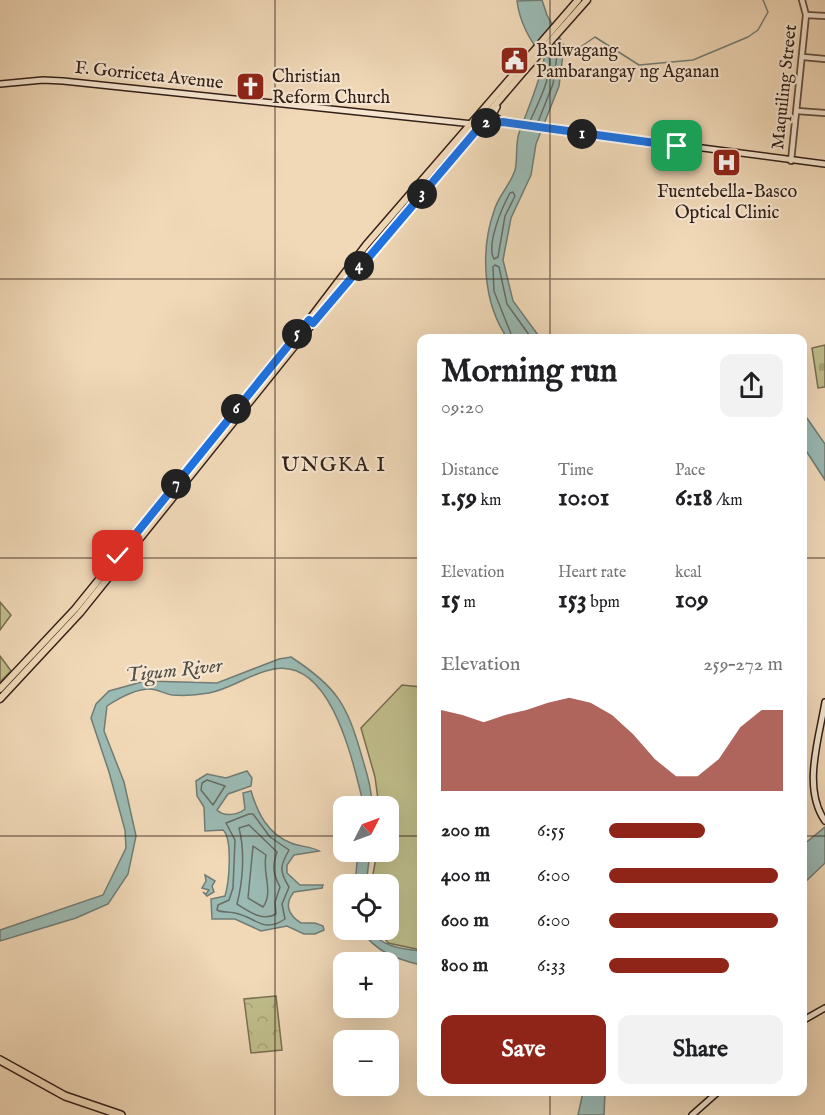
<!DOCTYPE html>
<meta charset="utf-8">
<style>
body{margin:0;font-family:"IM FELL English",serif;background:#f2f2f2;color:#202124;height:100vh;display:flex;flex-direction:column;font-size:22px;white-space:nowrap}
*{box-sizing:border-box;margin:0}
p{font-size:20px;color:#757577}
.icon{flex:none;width:33px;height:33px;fill:none;stroke:currentColor;stroke-width:2;stroke-linecap:round;stroke-linejoin:round}
.map{position:relative;flex:1;overflow:hidden}
.drawer{position:absolute;left:417px;top:334px;width:390px;height:762px;display:flex;flex-direction:column;background:#fff;border-radius:12px;box-shadow:0 6px 24px #0002}
.drawer>*{flex:none}
.needle{width:39px;rotate:48deg}
.tools{position:absolute;left:333px;top:796px;display:grid;gap:12px}
.tools a{display:grid;place-items:center;width:66px;height:66px;border-radius:12px;background:#fff;box-shadow:0 6px 24px #0002;font-size:30px}
.pin{position:absolute;display:grid;place-items:center;width:51px;height:51px;color:#fff;margin:-26px;border-radius:12px;box-shadow:0 3px 9px #0006}
.km{position:absolute;width:30px;height:30px;margin:-15px;border-radius:50%;background:#222;color:#fff;font-size:16px;line-height:30px;text-align:center}
.round{display:grid;place-items:center;flex:none;width:63px;height:63px;border-radius:12px;background:#f2f2f2}
.headline{display:flex;align-items:center;justify-content:space-between;height:102px;padding:0 24px}
h1{font-size:33px;font-weight:700;line-height:45px}
.metrics{display:grid;grid-template-columns:repeat(3,1fr);gap:9px;height:102px;padding:6px 24px}
.metrics div{display:grid;align-content:center}
.metrics b{font-size:26px;font-weight:700}
.metrics small{font-size:16px;font-weight:400}
.metrics p{font-size:16px}
.chart{height:168px;padding:12px 24px}
.chart p{display:flex;justify-content:space-between}
.chart svg{width:100%;height:108px;margin-top:6px;fill:#8f2418;opacity:.7}
.cta{display:flex;gap:12px;margin-top:auto;padding:12px 24px}
.cta a{flex:1;height:69px;border-radius:12px;background:#8f2418;color:#fff;font-size:24px;font-weight:700;line-height:69px;text-align:center}
.cta a+a{background:#f2f2f2;color:#202124}
ul{padding:0 24px;list-style:none;font-size:20px}
li{display:grid;grid-template-columns:96px 72px 1fr;align-items:center;height:45px}
li i{height:15px;border-radius:8px;background:#8f2418}
.map>svg:first-child{display:block}
</style>
<div class="map">
<svg width="825" height="1115" viewBox="0 0 825 1115">
<defs>
<pattern id="cemetery-stones" width="16" height="16" patternUnits="userSpaceOnUse" patternTransform="scale(1.5)"><rect width="16" height="16" fill="#c0be8b"/><path d="M2 7V4a2 2 0 0 1 4 0v3zM10 15v-3a2 2 0 0 1 4 0v3z" fill="#a5a377"/></pattern>
<pattern id="park-crowns" width="20" height="18" patternUnits="userSpaceOnUse" patternTransform="scale(1.5)"><rect width="20" height="18" fill="#c0be8b"/><path d="M2 6a3 3 0 1 1 6 0M12 15a3 3 0 1 1 6 0" fill="none" stroke="#a5a377"/></pattern>
</defs>
<rect width="100%" height="100%" fill="#f1d9b8"/>
<filter id="stains"><feTurbulence type="fractalNoise" baseFrequency=".00333" numOctaves="4"/><feColorMatrix values="0 0 0 0 .2 0 0 0 0 .09 0 0 0 0 .02 0 0 0 .5 -.17"/></filter>
<radialGradient id="worn" r=".72"><stop offset=".6" stop-color="#630" stop-opacity="0"/><stop offset="1" stop-color="#630" stop-opacity=".3"/></radialGradient>
<g fill="#c0be8b" stroke="#796f52" stroke-width="1.5">
<polygon points="0,602 11,615 0,630"/>
<polygon points="0,656 11,671 0,682"/>
<polygon points="402,685 421,687 421,950 388,943 379,930 388,930 388,885 371,885 377,852 388,852 388,807 379,807 375,777 361,728"/>
</g>
<polygon fill="url(#cemetery-stones)" stroke="#796f52" stroke-width="1.5" points="825,345 825,387 818,388 812,348"/>
<polygon fill="url(#park-crowns)" stroke="#796f52" stroke-width="1.5" points="276,996 282,1050 251,1053 244,999"/>
<g fill="#9bbab3" stroke="#717c75" stroke-width="1.5">
<path d="M542,0l5,15 17,31 -5,40 -23,58 -5,31 -20,43 -8,42 10,41 28,38h-33c-25,-35 -28,-88 -14,-128 4,-15 17,-27 21,-41 3,-12 0,-25 4,-37 9,-25 20,-48 25,-74 -14,-19 -24,-35 -27,-58z"/>
<polygon points="802,411 825,444 825,480 803,446"/>
<path d="M291,657c46,30 56,47 71,100 5,17 10,32 10,50h-10v-9c-10,-39 -31,-139 -88,-129 -23,4 -43,20 -65,24 -11,2 -26,3 -37,2 -7,-1 -15,-6 -22,-6 -15,0 -31,9 -43,17l-3,25 20,51 12,54 -8,38 -20,30 -32,14 -76,23v-11l103,-35 23,-47 -1,-18 -16,-58 -18,-54 5,-14 13,-13 36,-10 72,2 62,-24z"/>
<path d="M247,771l5,7 -1,8 -23,8 -11,16c7,7 21,5 28,-1l-2,-16 8,-2c7,23 17,43 40,52 9,4 20,3 28,8l-25,4 -7,10v8l13,12h23l-1,3 -28,4c-10,12 -6,23 7,31h14l8,3 1,4 -9,4h-11l-17,-8 -26,5 -26,-12h-23l-1,-20 14,-3c4,-13 8,-57 -2,-66l-18,1 -1,-24 -7,-11 -1,-15 11,-7 19,4z"/>
<polygon points="825,827 825,863 803,884 803,845"/>
<polygon points="358,852 370,852 366,885 355,885"/>
<polygon points="205,875 215,881 212,886 214,892 207,896 203,892 206,894 209,890 202,888 206,881"/>
<path d="M361,930h10c9,17 33,19 50,21v14c-25,-6 -45,-13 -60,-35z"/>
<polygon points="583,1092 605,1092 604,1115 578,1115"/>
</g>
<g fill="none" stroke-linecap="round" stroke-linejoin="round">
<g stroke="#666d66" stroke-width="1.5">
<path d="M530,121c7,-15 27,-54 17,-69"/>
<polyline points="538,122 553,84 558,48 555,43"/>
<path d="M513,192l2,4 -10,20 -7,41 -4,2c-8,-14 8,-52 16,-66z"/>
<polyline points="513,339 494,291 493,267 495,265 499,267 507,304 532,339"/>
<polygon points="207,780 225,786 213,805 201,790 202,783"/>
<path d="M249,814h4l17,23 19,13c-9,16 -10,21 0,37l-7,17 3,15c-22,15 -29,-2 -50,-6 -7,-2 -13,0 -18,-3l1,-5 11,-5 4,-12 2,-48 -9,-17z"/>
<path d="M249,825l28,27c-5,14 -4,22 3,35l-5,15 1,12c-13,8 -28,-3 -39,-10 6,-23 8,-53 2,-76z"/>
<path d="M253,846l13,9c-4,18 8,37 -3,52l-15,-9z"/>
</g>
<polyline stroke="#717c75" stroke-width="1.5" points="564,55 570,54 595,37 639,65 693,60 748,37 758,30 768,12 763,0"/>
<defs>
<g id="tertiary">
<polyline points="806,15 825,16"/>
<polyline points="803,57 825,59"/>
<polyline points="797,111 825,113"/>
<polyline points="791,161 806,15 802,0"/>
</g>
<g id="secondary">
<polyline points="0,84 43,80 63,81 473,124"/>
<polyline points="497,107 493,115 503,122 825,164"/>
<path d="M825,702c-6,37 -23,86 0,119"/>
<polyline points="802,1021 825,1008"/>
<polyline points="692,1115 718,1092"/>
</g>
<g id="primary">
<polyline points="482,124 503,122"/>
<polyline points="0,689 75,609 309,320 366,245 578,0"/>
<polyline points="0,699 80,613 366,257 524,71 587,0"/>
</g>
<polyline id="trunk" points="0,1060 65,1096 121,1115"/>
</defs>
<use href="#tertiary" stroke="#624e40" stroke-width="8"/>
<use href="#secondary" stroke="#322018" stroke-width="8"/>
<use href="#primary" stroke="#322018" stroke-width="9"/>
<use href="#trunk" stroke="#322018" stroke-width="10"/>
<use href="#tertiary" stroke="#f6e6d1" stroke-width="4.5"/>
<use href="#secondary" stroke="#f6e6d1" stroke-width="5"/>
<use href="#primary" stroke="#f1d9b8" stroke-width="6"/>
<use href="#trunk" stroke="#f1d9b8" stroke-width="7"/>
</g>
<g fill="none" stroke-linecap="round" stroke-linejoin="round">
<defs>
<polyline id="route" points="118,556 309,320 313,323 481,125 503,122 677,146"/>
</defs>
<use href="#route" stroke="#fff" stroke-width="12"/>
<use href="#route" stroke="#1a73e8" stroke-width="8"/>
</g>
<path fill="none" stroke="#322018" stroke-width="1.5" stroke-opacity="0.55" d="M275,0v1115M550,0v339M0,279h825M0,558h422M802,558h23M0,836h344M388,836h34M802,836h23M550,1092v23"/>
<defs>
<symbol id="civic-square" viewBox="-11 -11 22 22"><rect x="-9" y="-9" width="18" height="18" rx="4" fill="#8f2418" stroke="#f6e6d1"/><path d="M-.6-6.5H3V-4.5H.6V-3L4-1V1h2V6H-6V1h2V-1L-.6-3ZM-1.2 2.5V6h2.4V2.5Z" fill="#fff"/></symbol>
<symbol id="church-square" viewBox="-11 -11 22 22"><rect x="-9" y="-9" width="18" height="18" rx="4" fill="#8f2418" stroke="#f6e6d1"/><path d="M-1.2-6h2.4v3.5h3.3v2.4h-3.3V6h-2.4V-.1h-3.3v-2.4h3.3Z" fill="#fff"/></symbol>
<symbol id="hospital-square" viewBox="-11 -11 22 22"><rect x="-9" y="-9" width="18" height="18" rx="4" fill="#8f2418" stroke="#f6e6d1"/><path d="M-5-5h3v3.5h4V-5h3V5h-3V1.5h-4V5h-3Z" fill="#fff"/></symbol>
</defs>
<g fill-rule="evenodd">
<use href="#civic-square" x="498" y="44" width="33" height="33"/>
<use href="#church-square" x="234" y="70" width="33" height="33"/>
<use href="#hospital-square" x="710" y="146" width="33" height="33"/>
</g>
<g text-anchor="middle" dominant-baseline="central" stroke-width="4.5" stroke-linejoin="round" paint-order="stroke">
<g font-size="18" fill="#322018" stroke="#f6e6d1" text-anchor="start">
<text x="536" y="51">Bulwagang<tspan x="536" dy="21">Pambarangay ng Aganan</tspan></text>
<text x="272" y="77">Christian<tspan x="272" dy="21">Reform Church</tspan></text>
<text x="727" y="192" text-anchor="middle">Fuentebella-Basco<tspan x="727" dy="21">Optical Clinic</tspan></text>
</g>
<g font-size="18" fill="#322018" stroke="#f6e6d1">
<text transform="translate(149 76) rotate(6)">F. Gorriceta Avenue</text>
<text transform="translate(785 87) rotate(-84)">Maquiling Street</text>
</g>
<g font-size="20" font-style="italic" fill="#524e46" stroke="#f6e6d1">
<text transform="translate(174 671) rotate(-6)">Tigum River</text>
</g>
<g font-size="21" letter-spacing="1.5" fill="#322018" stroke="#f6e6d1">
<text x="334" y="465">UNGKA I</text>
</g>
</g>
<rect width="100%" height="100%" filter="url(#stains)"/>
<rect width="100%" height="100%" fill="url(#worn)"/>
</svg>
<div class="tools">
<a><svg class="needle" viewBox="-14 -14 28 28"><path d="M0-13l5 13h-10z" fill="#e53935"/><path d="M0 13l5-13h-10z" fill="#757577"/></svg></a>
<a><svg class="icon" aria-label="locate" viewBox="0 0 24 24"><circle cx="12" cy="12" r="6"/><path d="M12 2v4M12 18v4M2 12h4M18 12h4"/></svg></a>
<a>+</a>
<a>−</a>
</div>
<div class="pin" style="left:677px;top:146px;background:#1e9e55"><svg class="icon" aria-label="arrive" viewBox="0 0 24 24"><path d="M6 21V4h12l-3 4 3 4H6"/></svg></div>
<div class="pin" style="left:118px;top:556px;background:#d93025"><svg class="icon" aria-label="check" viewBox="0 0 24 24"><path d="M5 12l5 5 9-10"/></svg></div>
<b class="km" style="left:582px;top:134px">1</b>
<b class="km" style="left:486px;top:123px">2</b>
<b class="km" style="left:422px;top:194px">3</b>
<b class="km" style="left:359px;top:266px">4</b>
<b class="km" style="left:297px;top:334px">5</b>
<b class="km" style="left:236px;top:409px">6</b>
<b class="km" style="left:176px;top:484px">7</b>
<section class="drawer">
<div class="headline"><div><h1>Morning run</h1><p>09:20</p></div><a class="round"><svg class="icon" aria-label="share" viewBox="0 0 24 24"><path d="M12 15V3M7 8l5-5 5 5M5 13v7h14v-7"/></svg></a></div>
<div class="metrics">
<div><p>Distance</p><b>1.59<small> km</small></b></div>
<div><p>Time</p><b>10:01</b></div>
<div><p>Pace</p><b>6:18<small> /km</small></b></div>
</div>
<div class="metrics">
<div><p>Elevation</p><b>15<small> m</small></b></div>
<div><p>Heart rate</p><b>153<small> bpm</small></b></div>
<div><p>kcal</p><b>109</b></div>
</div>
<div class="chart"><p><span>Elevation</span>259–272 m</p>
<svg viewBox="0 0 160 44" preserveAspectRatio="none"><path d="M0 44V11L10 13L20 16L30 13L40 11L50 8L60 6L70 8L80 13L90 21L100 31L110 38L120 38L130 31L140 18L150 11L160 11V44z"/></svg>
</div>
<ul>
<li><b>200 m</b>6:55<i style="width:55%"></i></li>
<li><b>400 m</b>6:00<i style="width:97%"></i></li>
<li><b>600 m</b>6:00<i style="width:97%"></i></li>
<li><b>800 m</b>6:33<i style="width:69%"></i></li>
</ul>
<div class="cta"><a>Save</a><a>Share</a></div>
</section>
</div>
